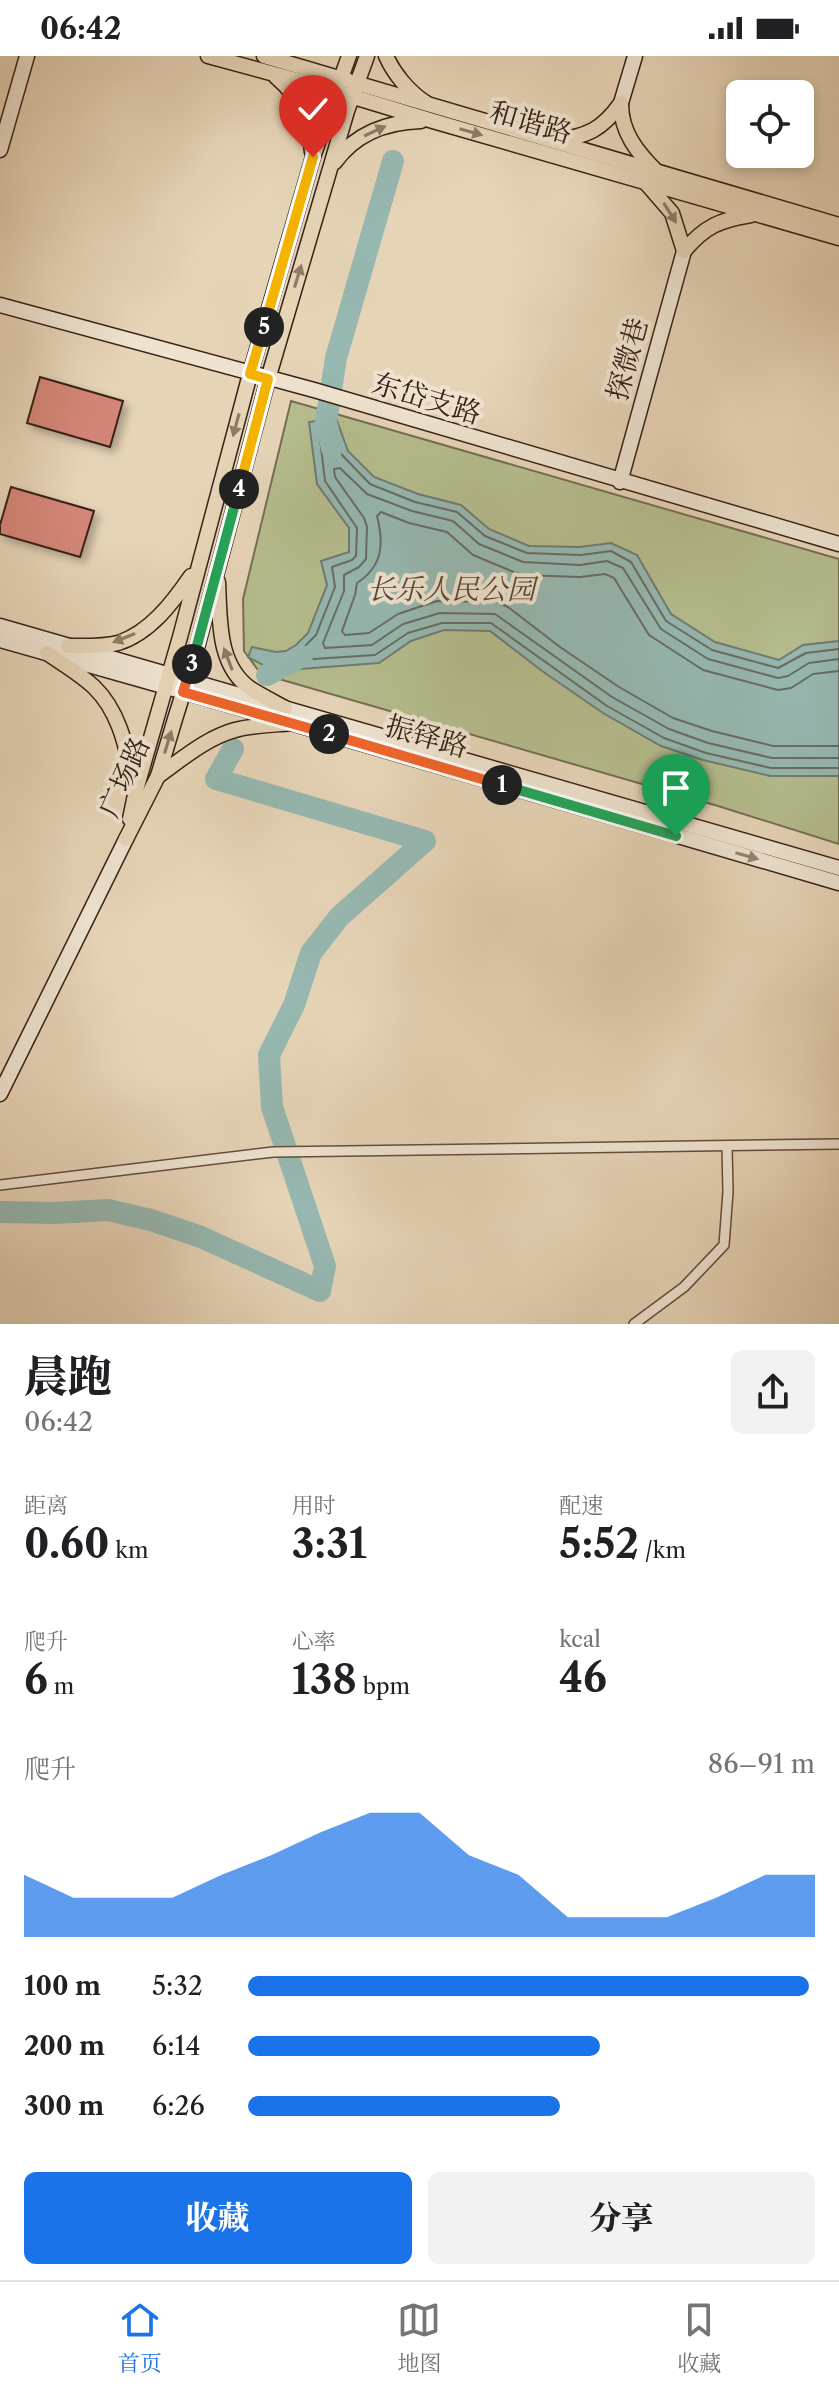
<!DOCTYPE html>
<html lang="zh">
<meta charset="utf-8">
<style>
body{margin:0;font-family:"Libre Caslon Text","Noto Serif SC",serif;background:#f2f2f2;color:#202124;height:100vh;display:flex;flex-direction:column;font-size:30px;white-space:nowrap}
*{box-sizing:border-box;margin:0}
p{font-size:26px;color:#757577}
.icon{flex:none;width:44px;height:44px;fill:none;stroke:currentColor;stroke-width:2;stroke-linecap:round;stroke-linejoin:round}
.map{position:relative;height:1268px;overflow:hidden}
.drawer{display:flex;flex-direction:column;background:#fff;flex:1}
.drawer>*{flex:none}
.fabs{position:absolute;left:726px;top:24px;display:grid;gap:16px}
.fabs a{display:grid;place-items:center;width:88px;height:88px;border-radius:12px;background:#fff;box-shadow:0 4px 12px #0003;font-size:40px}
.pin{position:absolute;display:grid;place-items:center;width:68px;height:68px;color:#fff;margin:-82px -34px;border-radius:50% 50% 50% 0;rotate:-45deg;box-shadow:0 0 8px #0007}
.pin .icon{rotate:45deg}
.km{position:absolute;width:40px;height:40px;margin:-20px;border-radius:50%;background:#222;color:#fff;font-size:22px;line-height:40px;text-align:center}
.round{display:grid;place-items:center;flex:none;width:84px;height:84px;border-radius:12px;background:#f2f2f2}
.summary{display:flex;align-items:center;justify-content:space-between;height:136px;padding:0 24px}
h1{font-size:44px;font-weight:800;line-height:60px}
.metrics{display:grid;grid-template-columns:repeat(3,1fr);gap:12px;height:136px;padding:8px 24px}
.metrics div{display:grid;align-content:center}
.metrics b{font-size:40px;font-weight:800}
.metrics small{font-size:22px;font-weight:400}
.metrics p{font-size:22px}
.chart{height:224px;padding:16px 24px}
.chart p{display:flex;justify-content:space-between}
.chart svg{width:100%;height:144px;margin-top:8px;fill:#1a73e8;opacity:.7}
.button{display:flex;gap:16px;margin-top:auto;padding:16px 24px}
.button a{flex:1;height:92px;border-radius:12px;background:#1a73e8;color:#fff;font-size:32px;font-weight:800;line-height:92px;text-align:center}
.button a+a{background:#f2f2f2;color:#202124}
ul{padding:0 24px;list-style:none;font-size:26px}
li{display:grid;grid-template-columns:128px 96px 1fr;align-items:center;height:60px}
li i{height:20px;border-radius:10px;background:#1a73e8}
.status{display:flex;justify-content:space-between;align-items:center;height:56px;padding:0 40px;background:#fff;direction:ltr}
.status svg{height:22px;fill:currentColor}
.dock{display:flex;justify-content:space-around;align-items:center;height:112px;border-top:2px solid #e0e0e0;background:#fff;font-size:22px;color:#757577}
.dock a{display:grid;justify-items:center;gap:4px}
.dock .active{color:#1a73e8}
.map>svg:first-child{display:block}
</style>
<div class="status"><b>06:42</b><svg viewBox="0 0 49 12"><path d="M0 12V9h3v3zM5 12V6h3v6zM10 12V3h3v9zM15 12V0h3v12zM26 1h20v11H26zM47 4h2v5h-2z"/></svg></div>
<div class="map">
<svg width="839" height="1268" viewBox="0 0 839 1268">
<defs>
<filter id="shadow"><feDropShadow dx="5" dy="5" stdDeviation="4" flood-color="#0004"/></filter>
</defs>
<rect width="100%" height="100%" fill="#e6d4b7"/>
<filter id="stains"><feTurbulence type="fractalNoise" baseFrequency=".0025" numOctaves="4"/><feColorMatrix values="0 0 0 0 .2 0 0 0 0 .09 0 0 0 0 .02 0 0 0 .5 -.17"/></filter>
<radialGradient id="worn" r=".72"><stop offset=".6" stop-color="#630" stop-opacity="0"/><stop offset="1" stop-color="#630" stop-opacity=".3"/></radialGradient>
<polygon fill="#b5bd8e" stroke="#766e52" stroke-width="2" points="291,345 839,503 839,788 718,750 279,623 258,614 244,595 243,543"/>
<polygon fill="#96b8b1" stroke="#707b73" stroke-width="2" points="336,362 348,395 374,421 418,438 461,449 489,473 529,490 580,491 611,487 637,499 671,558 715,586 779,604 803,589 839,585 839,720 770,720 703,704 661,690 603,657 542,615 490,575 444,574 411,585 379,607 274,615 248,601 252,591 276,596 286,595 296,589 308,577 327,529 321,505 349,496 349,472 317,428 309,366"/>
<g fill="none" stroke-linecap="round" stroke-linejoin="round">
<g stroke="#666c64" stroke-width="2">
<polyline points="839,593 806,597 778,612 712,594 666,565 631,506 611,495 581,499 527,497 485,480 457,456 415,446 370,428 342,399 331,372 322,372 319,374 325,425 357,472 356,500 352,504 332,511 335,531 316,579 297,598 298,604 375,599 408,577 442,567 491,567 607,650 664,682 706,697 771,712 839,712"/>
<polyline points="839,603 809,607 788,620 778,622 708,603 661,573 623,512 607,505 580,509 523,506 479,488 453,465 412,455 367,438 340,412 334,413 335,421 364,462 367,471 366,503 359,511 344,519 344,535 323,587 325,592 372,589 403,568 440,557 495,558 612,641 669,673 708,687 772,702 839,702"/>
<path d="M839,615l-26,3 -22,14 -13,2 -75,-20 -54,-35 -35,-57 -9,-4 -25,3 -59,-2 -48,-20 -26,-23 -38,-9 -28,-11 -4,4c7,28 6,50 -20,67l-2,12 -13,36 3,4 24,-2 29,-19 39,-13 60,1 11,5 52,40 59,40 54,31 39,13 61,15h66"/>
</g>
<g stroke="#96b8b1" stroke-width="22">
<polyline points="332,392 326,366 336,302 393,105"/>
<polyline points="267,619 302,600"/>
<polyline points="0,1156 54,1157 108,1154 151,1164 201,1181 320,1235 325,1210 272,1051 269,999 294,949 311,897 339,861 425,785 216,723 233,693"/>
</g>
</g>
<g fill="#d48678" stroke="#372016" stroke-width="2" filter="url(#shadow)">
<polygon points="40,321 123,345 110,391 27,367"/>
<polygon points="11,431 94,455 80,501 0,478 0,469"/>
</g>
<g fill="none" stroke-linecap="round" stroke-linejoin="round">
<defs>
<g id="street">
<polyline points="0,1129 273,1096 839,1088"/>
<polyline points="634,1268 684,1231 724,1189 728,1136 727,1090"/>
</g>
<g id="secondary">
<polyline points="621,47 635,0"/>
<polyline points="0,94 27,0"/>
<polyline points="0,249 314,334 839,488"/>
<polyline points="620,426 684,195"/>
<polyline points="0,570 839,812"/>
<polyline points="0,584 209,643 839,827"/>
<polyline points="0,1038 126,783"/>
</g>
<g id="primary">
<polyline points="208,0 311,28 433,65 839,182"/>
<polyline points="264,0 839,169"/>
<path d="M386,0c8,18 23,36 40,47"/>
<path d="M276,21c25,21 33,43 36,75"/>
<path d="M621,48c0,28 16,48 35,67"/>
<path d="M555,85c32,-5 47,-11 66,-38"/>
<path d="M335,106c20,-28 52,-40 86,-41"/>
<polyline points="646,127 672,157 684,195"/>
<path d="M684,195c21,-25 36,-31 67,-36"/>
<path d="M218,526c2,37 -1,84 33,107 11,7 23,13 34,19"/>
<path d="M68,590c16,0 34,1 50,-3 32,-10 55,-41 73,-67"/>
<path d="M47,597c16,11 33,21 47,34 27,26 33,65 41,100"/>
<path d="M158,720c24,-17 48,-38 77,-46 18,-5 38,-5 57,-7"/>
<polyline points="130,763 136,734 180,581 250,318 313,101 349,0"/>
<polyline points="126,783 158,720 175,663 195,599 268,323 347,55 367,0"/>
</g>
</defs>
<use href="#street" stroke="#634d3e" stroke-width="12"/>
<use href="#secondary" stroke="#372016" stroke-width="17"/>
<use href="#primary" stroke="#372016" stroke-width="17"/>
<use href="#street" stroke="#efe3d0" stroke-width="9"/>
<use href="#secondary" stroke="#efe3d0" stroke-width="14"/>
<use href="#primary" stroke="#e6d4b7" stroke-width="14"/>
</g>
<defs><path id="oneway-solid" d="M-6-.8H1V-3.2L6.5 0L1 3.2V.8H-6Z" transform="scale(2)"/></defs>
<g fill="#8e7a66">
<use href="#oneway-solid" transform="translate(375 75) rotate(-25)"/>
<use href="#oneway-solid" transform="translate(471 76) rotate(16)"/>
<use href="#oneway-solid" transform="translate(670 157) rotate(58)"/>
<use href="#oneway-solid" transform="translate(298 220) rotate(-73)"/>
<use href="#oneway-solid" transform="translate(236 369) rotate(105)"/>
<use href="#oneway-solid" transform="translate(124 582) rotate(158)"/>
<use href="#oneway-solid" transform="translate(228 603) rotate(-111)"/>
<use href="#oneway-solid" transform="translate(168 686) rotate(-73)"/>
</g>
<use fill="#938273" href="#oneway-solid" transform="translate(747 800) rotate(16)"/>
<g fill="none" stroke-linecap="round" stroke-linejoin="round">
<defs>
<polyline id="split-1" points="502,729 676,780"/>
<polyline id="split-2" points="329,678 502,729"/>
<polyline id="split-3" points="192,608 183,636 329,678"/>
<polyline id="split-4" points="192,608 239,433"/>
<polyline id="split-5" points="239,433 268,323 250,318 264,271"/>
<polyline id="split-6" points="264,271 313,101"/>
</defs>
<use href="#split-1" stroke="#fff" stroke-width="16"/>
<use href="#split-2" stroke="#fff" stroke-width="16"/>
<use href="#split-3" stroke="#fff" stroke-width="16"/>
<use href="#split-4" stroke="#fff" stroke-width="16"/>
<use href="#split-5" stroke="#fff" stroke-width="16"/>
<use href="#split-6" stroke="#fff" stroke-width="16"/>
<use href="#split-1" stroke="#22a559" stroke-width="10"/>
<use href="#split-2" stroke="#f0652b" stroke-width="10"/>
<use href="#split-3" stroke="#f0652b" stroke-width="10"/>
<use href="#split-4" stroke="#22a559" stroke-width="10"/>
<use href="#split-5" stroke="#f5b400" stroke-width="10"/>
<use href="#split-6" stroke="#f5b400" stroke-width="10"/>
</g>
<g text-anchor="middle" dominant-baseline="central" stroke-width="8" stroke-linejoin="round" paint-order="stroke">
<g font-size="28" fill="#372016" stroke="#efe3d0">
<text transform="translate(531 66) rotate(16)">和谐路</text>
<text transform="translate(627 303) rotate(-75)">探微巷</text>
<text transform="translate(427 342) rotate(17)">东岱支路</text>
<text transform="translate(427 680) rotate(16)">振铎路</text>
<text transform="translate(124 721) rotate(-66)">广场路</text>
</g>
<g font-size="28" font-style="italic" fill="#564734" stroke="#efe3d0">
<text x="451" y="533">长乐人民公园</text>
</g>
</g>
<rect width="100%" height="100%" filter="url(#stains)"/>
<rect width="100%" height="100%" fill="url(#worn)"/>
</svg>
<div class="fabs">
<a><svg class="icon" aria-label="locate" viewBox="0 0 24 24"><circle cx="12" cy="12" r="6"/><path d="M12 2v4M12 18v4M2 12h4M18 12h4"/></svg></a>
</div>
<div class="pin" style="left:676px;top:780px;background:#1e9e55"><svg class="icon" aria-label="arrive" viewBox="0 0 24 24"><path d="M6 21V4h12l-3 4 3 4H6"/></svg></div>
<div class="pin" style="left:313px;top:101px;background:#d93025"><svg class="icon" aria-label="check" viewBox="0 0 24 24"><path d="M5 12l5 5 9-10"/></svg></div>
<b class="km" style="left:502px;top:729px">1</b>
<b class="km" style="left:329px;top:678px">2</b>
<b class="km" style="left:192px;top:608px">3</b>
<b class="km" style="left:239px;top:433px">4</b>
<b class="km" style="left:264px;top:271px">5</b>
</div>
<section class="drawer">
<div class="summary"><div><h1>晨跑</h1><p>06:42</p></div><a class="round"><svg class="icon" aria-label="share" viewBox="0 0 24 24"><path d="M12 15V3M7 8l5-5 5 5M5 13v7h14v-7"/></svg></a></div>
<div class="metrics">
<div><p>距离</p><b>0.60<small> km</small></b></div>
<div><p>用时</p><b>3:31</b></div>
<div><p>配速</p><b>5:52<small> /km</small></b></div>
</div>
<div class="metrics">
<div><p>爬升</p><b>6<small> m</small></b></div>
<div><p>心率</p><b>138<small> bpm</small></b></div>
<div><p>kcal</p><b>46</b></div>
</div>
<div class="chart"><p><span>爬升</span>86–91 m</p>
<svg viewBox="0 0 160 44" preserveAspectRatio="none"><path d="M0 44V25L10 32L20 32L30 32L40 25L50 19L60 12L70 6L80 6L90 19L100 25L110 38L120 38L130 38L140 32L150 25L160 25V44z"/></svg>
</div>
<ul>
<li><b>100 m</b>5:32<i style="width:99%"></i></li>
<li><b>200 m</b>6:14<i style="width:62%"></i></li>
<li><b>300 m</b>6:26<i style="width:55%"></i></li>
</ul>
<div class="button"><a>收藏</a><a>分享</a></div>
</section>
<nav class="dock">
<a class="active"><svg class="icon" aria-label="home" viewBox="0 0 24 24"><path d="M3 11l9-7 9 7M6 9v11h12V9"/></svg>首页</a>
<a><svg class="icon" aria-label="map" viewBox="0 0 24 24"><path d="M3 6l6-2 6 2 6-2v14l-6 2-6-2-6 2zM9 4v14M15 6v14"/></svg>地图</a>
<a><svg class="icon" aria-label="saved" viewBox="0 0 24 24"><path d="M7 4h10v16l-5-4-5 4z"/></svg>收藏</a>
</nav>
